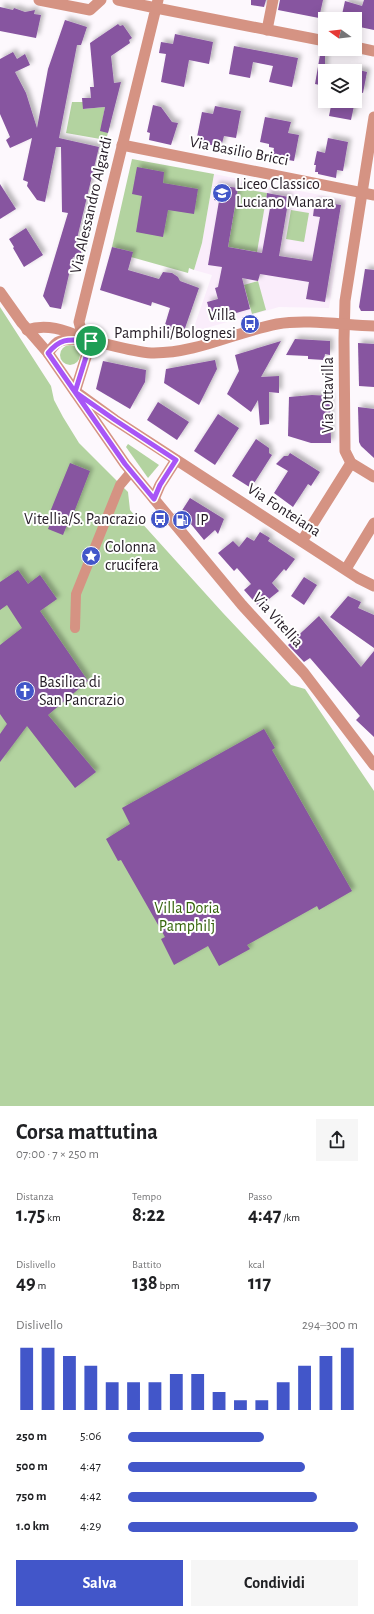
<!DOCTYPE html>
<html lang="it">
<meta charset="utf-8">
<style>
body{margin:0;font-family:"Alegreya Sans",sans-serif;background:#f6f6f6;color:#202124;height:100vh;display:flex;flex-direction:column;font-size:15px;white-space:nowrap}
*{box-sizing:border-box;margin:0}
p{font-size:13px;color:#757577}
.icon{flex:none;width:22px;height:22px;fill:none;stroke:currentColor;stroke-width:2;stroke-linecap:round;stroke-linejoin:round}
.map{position:relative;height:1106px;overflow:hidden}
.drawer{display:flex;flex-direction:column;background:#fff;flex:1}
.drawer>*{flex:none}
.needle{width:26px;rotate:285deg}
.tools{position:absolute;left:318px;top:12px;display:grid;gap:8px}
.tools a{display:grid;place-items:center;width:44px;height:44px;border-radius:0px;background:#fff;box-shadow:0 2px 10px #0003;font-size:20px}
.pin{position:absolute;display:grid;place-items:center;width:34px;height:34px;color:#fff;margin:-17px;border:2px solid #fff;border-radius:50%;box-shadow:0 1px 4px #0007}
.round{display:grid;place-items:center;flex:none;width:42px;height:42px;border-radius:0px;background:#f6f6f6}
.overview{display:flex;align-items:center;justify-content:space-between;height:68px;padding:0 16px}
h1{font-size:22px;font-weight:700;line-height:30px}
.figures{display:grid;grid-template-columns:repeat(3,1fr);gap:6px;height:68px;padding:4px 16px}
.figures div{display:grid;align-content:center}
.figures b{font-size:20px;font-weight:700}
.figures small{font-size:11px;font-weight:400}
.figures p{font-size:11px}
.chart{height:112px;padding:8px 16px}
.chart p{display:flex;justify-content:space-between}
.chart svg{width:100%;height:72px;margin-top:4px;stroke:#4256c9;stroke-width:6}
.primary-button{display:flex;gap:8px;margin-top:auto;padding:8px 16px}
.primary-button a{flex:1;height:46px;border-radius:0px;background:#4256c9;color:#fff;font-size:16px;font-weight:700;line-height:46px;text-align:center}
.primary-button a+a{background:#f6f6f6;color:#202124}
ul{padding:0 16px;list-style:none;font-size:13px}
li{display:grid;grid-template-columns:64px 48px 1fr;align-items:center;height:30px}
li i{height:10px;border-radius:5px;background:#4256c9}
.map>svg:first-child{display:block}
</style>
<div class="map">
<svg width="374" height="1106" viewBox="0 0 374 1106">
<defs>
<filter id="shadow"><feDropShadow dx="3.5" dy="-3.5" stdDeviation="2" flood-color="#0004"/></filter>
</defs>
<rect width="100%" height="100%" fill="#fdf8fd"/>
<polygon fill="#faedfb" points="214,174 346,200 329,308 279,307 196,331 193,330 212,275 194,270 202,243"/>
<g fill="#b3d3a0">
<polygon points="72,102 83,102 83,109 105,107 102,123 110,125 106,140 66,133"/>
<polygon points="132,159 214,174 202,243 194,270 189,268 188,273 131,257 132,252 112,247"/>
<polygon points="238,188 267,193 257,252 228,247"/>
<polygon points="291,210 309,213 304,242 286,239"/>
<polygon points="258,281 266,310 252,314 244,285"/>
<polygon points="0,307 51,386 54,400 63,417 79,443 128,492 130,510 223,613 291,685 305,689 374,791 374,1106 0,1106"/>
<circle cx="70" cy="355" r="10"/>
<polygon points="128,444 159,465 148,478 126,447"/>
</g>
<g fill="#8754a0" filter="url(#shadow)">
<polygon points="251,0 266,0 264,7 251,5"/>
<polygon points="280,0 323,0 319,18 278,10"/>
<polygon points="364,0 374,0 374,30 355,26 355,19 341,19 345,1 362,6"/>
<polygon points="0,7 13,10 14,8 25,12 35,10 34,14 41,15 36,38 0,31"/>
<polygon points="65,20 87,27 81,45 77,45 59,138 99,147 75,247 82,249 79,259 73,257 61,309 50,307 43,296 68,213 62,212 61,147 56,147 45,202 37,200 27,186 28,182 23,180 32,138 10,148 6,140 10,137 0,114 0,59 13,52 17,59 25,54 30,65 15,72 26,93 37,128 48,69"/>
<polygon points="118,24 120,26 123,25 132,38 129,40 130,43 111,56 114,83 121,82 108,133 100,131 105,107 83,109 82,98 91,98 90,87 94,87 90,43"/>
<polygon points="175,34 213,42 209,64 189,60 184,87 161,82 166,54 159,53 161,42 173,44"/>
<polygon points="234,46 298,58 292,87 269,82 273,66 253,62 250,78 229,74"/>
<polygon points="320,55 325,55 325,86 315,84"/>
<polygon points="355,69 367,72 363,93 355,91"/>
<polygon points="332,101 355,101 351,120 329,116"/>
<polygon points="153,105 161,107 172,122 178,123 171,145 149,140 150,133 147,132"/>
<polygon points="215,106 241,111 236,138 224,136 221,147 196,142 202,112 213,114"/>
<polygon points="265,117 291,122 288,133 299,135 294,161 272,157 274,148 269,147 269,144 260,142"/>
<polygon points="328,138 348,142 343,171 337,170 336,178 318,174 318,172 315,172 316,165 314,165 317,151 325,153"/>
<polygon points="137,167 164,172 163,183 198,189 194,214 168,210 163,237 136,232 142,196 132,194"/>
<polygon points="0,184 16,209 0,219"/>
<polygon points="216,185 238,188 228,247 262,253 270,208 265,208 267,193 272,194 289,197 279,256 312,261 320,217 313,216 315,201 341,205 325,302 306,299 309,282 260,274 258,281 242,278 250,309 212,320 207,302 218,299 215,288 218,287 222,267 208,265 219,201 214,200"/>
<polygon points="26,228 43,255 24,267 13,248 14,247 9,239"/>
<polygon points="112,247 133,252 128,270 159,279 163,272 172,273 178,277 180,281 199,288 183,334 164,328 170,308 152,302 151,306 100,290"/>
<polygon points="365,269 374,270 374,311 361,311 359,307"/>
<polygon points="295,339 330,341 330,355 325,354 324,360 308,359 308,356 286,355"/>
<polygon points="281,341 261,377 279,376 279,393 269,392 269,424 260,425 258,400 251,412 227,394 239,371 235,355"/>
<polygon points="358,343 374,344 374,387 359,386"/>
<polygon points="215,360 217,369 199,405 164,383 166,369"/>
<polygon points="103,361 146,370 145,382 130,409 96,389"/>
<polygon points="312,395 330,396 331,443 311,443 288,436 289,397"/>
<polygon points="158,402 189,422 177,440 147,420"/>
<polygon points="358,407 374,409 374,458 361,446 359,442"/>
<polygon points="218,414 239,428 215,465 194,451"/>
<polygon points="256,439 269,448 269,453 272,455 251,488 232,476"/>
<polygon points="290,453 320,472 311,486 308,484 293,507 274,493 288,471 276,464 284,456 288,456"/>
<polygon points="70,463 90,471 71,520 69,520 63,535 48,529 54,514 50,512"/>
<polygon points="190,498 224,519 218,534 215,530 204,540 181,512"/>
<polygon points="260,532 270,538 268,541 295,559 286,571 284,569 272,583 279,591 259,607 244,590 251,584 237,568 234,571 218,553 233,541 239,547 247,537 254,541"/>
<polygon points="18,570 28,584 40,575 57,599 40,611 88,681 48,715 96,772 75,788 27,726 0,762 0,734 7,724 0,714 0,645 22,628 7,605 0,610 0,582"/>
<polygon points="304,577 317,585 304,605 291,596"/>
<polygon points="348,596 361,602 358,608 374,615 374,648 330,617"/>
<polygon points="319,616 361,667 374,651 374,737 356,720 360,716 310,658 304,662 288,645"/>
<polygon points="264,729 275,748 272,750 352,891 319,910 317,906 247,945 250,949 219,966 208,946 174,965 161,939 165,937 121,860 118,861 106,839 130,824 122,808"/>
</g>
<g fill="none" stroke-linecap="round" stroke-linejoin="round">
<polyline stroke="#d59383" stroke-width="10" points="75,628 76,594 120,485 131,472"/>
<g stroke="#d59383" stroke-width="11">
<polyline points="39,0 90,10 101,0"/>
<polyline points="267,30 273,0"/>
<polyline points="374,117 345,301 344,339 345,451 351,463 374,477"/>
<polyline points="122,145 374,195"/>
<path d="M27,330c19,-7 38,0 56,8"/>
<polyline points="91,341 81,330 79,322 156,8 118,0"/>
<path d="M48,353c3,-4 6,-8 10,-11 22,-10 70,11 96,11 43,0 82,-21 123,-29 29,-5 67,1 97,2"/>
<polyline points="75,392 91,341"/>
<polyline points="302,541 351,463"/>
<polyline points="346,569 374,523"/>
</g>
<g stroke="#d59383" stroke-width="11">
<polyline points="158,0 156,8 325,41"/>
<polyline points="355,47 374,51"/>
<polyline points="0,292 22,323 48,353 125,464 242,605 304,673 374,765"/>
<polyline points="79,394 115,420 358,578 374,586"/>
<polyline points="154,499 160,485 176,460"/>
</g>
</g>
<g fill="none" stroke-linecap="round" stroke-linejoin="round">
<defs>
<path id="route" d="M91,341l-16,51 50,72 29,35 6,-14 16,-25 -61,-40 -40,-28 -27,-39c14,-17 23,-13 43,-12"/>
</defs>
<use href="#route" stroke="#fff" stroke-width="8"/>
<use href="#route" stroke="#a855f7" stroke-width="5"/>
</g>
<defs>
<symbol id="school-disc" viewBox="-11 -11 22 22"><circle r="9.5" fill="#4256c9" stroke="#fff"/><path d="M0-5L7-2L0 1L-7-2ZM-4 1L0 2.5L4 1V4Q0 6-4 4Z" fill="#fff"/></symbol>
<symbol id="bus-disc" viewBox="-11 -11 22 22"><circle r="9.5" fill="#4256c9" stroke="#fff"/><path d="M-5-6H5V4H4V6H2V4H-2V6H-4V4H-5ZM-3.5-4V0h7V-4ZM-3.5 1.2v1.5H-2V1.2ZM2 1.2v1.5H3.5V1.2Z" fill="#fff"/></symbol>
<symbol id="fuel-disc" viewBox="-11 -11 22 22"><circle r="9.5" fill="#4256c9" stroke="#fff"/><path d="M-5.5-6h7V0h2V4h1.3V-2.5L3-4.5l.8-.8L6-3V5H2.5V1h-1V6h-7ZM-4.2-4.7v3.2H.2V-4.7Z" fill="#fff"/></symbol>
<symbol id="sight-disc" viewBox="-11 -11 22 22"><circle r="9.5" fill="#4256c9" stroke="#fff"/><path d="M0-6L1.8-2.2L6-1.7L2.9 1.2L3.7 5.4L0 3.3L-3.7 5.4L-2.9 1.2L-6-1.7L-1.8-2.2Z" fill="#fff"/></symbol>
<symbol id="church-disc" viewBox="-11 -11 22 22"><circle r="9.5" fill="#4256c9" stroke="#fff"/><path d="M-1.2-6h2.4v3.5h3.3v2.4h-3.3V6h-2.4V-.1h-3.3v-2.4h3.3Z" fill="#fff"/></symbol>
</defs>
<g fill-rule="evenodd">
<use href="#school-disc" x="211" y="182" width="22" height="22"/>
<use href="#bus-disc" x="239" y="313" width="22" height="22"/>
<use href="#bus-disc" x="149" y="508" width="22" height="22"/>
<use href="#fuel-disc" x="171" y="509" width="22" height="22"/>
<use href="#sight-disc" x="80" y="545" width="22" height="22"/>
<use href="#church-disc" x="14" y="680" width="22" height="22"/>
</g>
<g text-anchor="middle" dominant-baseline="central" stroke-width="4" stroke-linejoin="round" paint-order="stroke">
<g font-size="16" fill="#251c26" stroke="#fff">
<text transform="translate(239 151) rotate(11)">Via Basilio Bricci</text>
<text transform="translate(91 205) rotate(-77)">Via Alessandro Algardi</text>
<text transform="translate(328 395) rotate(-90)">Via Ottavilla</text>
<text transform="translate(284 510) rotate(33)">Via Fonteiana</text>
<text transform="translate(278 620) rotate(48)">Via Vitellia</text>
</g>
<g font-size="16" fill="#251c26" stroke="#fff" text-anchor="start">
<text x="236" y="184">Liceo Classico<tspan x="236" dy="18">Luciano Manara</tspan></text>
<text x="236" y="315" text-anchor="end">Villa<tspan x="236" dy="18">Pamphili/Bolognesi</tspan></text>
<text x="146" y="519" text-anchor="end">Vitellia/S. Pancrazio</text>
<text x="196" y="520">IP</text>
<text x="105" y="547">Colonna<tspan x="105" dy="18">crucifera</tspan></text>
<text x="39" y="682">Basilica di<tspan x="39" dy="18">San Pancrazio</tspan></text>
</g>
<g font-size="16" fill="#36650c" stroke="#fff">
<text x="187" y="908">Villa Doria<tspan x="187" dy="18">Pamphilj</tspan></text>
</g>
</g>
</svg>
<div class="tools">
<a><svg class="needle" viewBox="-14 -14 28 28"><path d="M0-13l5 13h-10z" fill="#e53935"/><path d="M0 13l5-13h-10z" fill="#757577"/></svg></a>
<a><svg class="icon" aria-label="layers" viewBox="0 0 24 24"><path d="M12 4l9 5-9 5-9-5zM3 14l9 5 9-5"/></svg></a>
</div>
<div class="pin" style="left:91px;top:341px;background:#1e9e55"><svg class="icon" aria-label="arrive" viewBox="0 0 24 24"><path d="M6 21V4h12l-3 4 3 4H6"/></svg></div>
</div>
<section class="drawer">
<div class="overview"><div><h1>Corsa mattutina</h1><p>07:00 · 7 × 250 m</p></div><a class="round"><svg class="icon" aria-label="share" viewBox="0 0 24 24"><path d="M12 15V3M7 8l5-5 5 5M5 13v7h14v-7"/></svg></a></div>
<div class="figures">
<div><p>Distanza</p><b>1.75<small> km</small></b></div>
<div><p>Tempo</p><b>8:22</b></div>
<div><p>Passo</p><b>4:47<small> /km</small></b></div>
</div>
<div class="figures">
<div><p>Dislivello</p><b>49<small> m</small></b></div>
<div><p>Battito</p><b>138<small> bpm</small></b></div>
<div><p>kcal</p><b>117</b></div>
</div>
<div class="chart"><p><span>Dislivello</span>294–300 m</p>
<svg viewBox="0 0 160 44" preserveAspectRatio="none"><path d="M5 44V6M15 44V6M25 44V11M35 44V17M45 44V27M55 44V27M65 44V27M75 44V22M85 44V22M95 44V33M105 44V38M115 44V38M125 44V27M135 44V17M145 44V11M155 44V6"/></svg>
</div>
<ul>
<li><b>250 m</b>5:06<i style="width:59%"></i></li>
<li><b>500 m</b>4:47<i style="width:77%"></i></li>
<li><b>750 m</b>4:42<i style="width:82%"></i></li>
<li><b>1.0 km</b>4:29<i style="width:100%"></i></li>
</ul>
<div class="primary-button"><a>Salva</a><a>Condividi</a></div>
</section>
